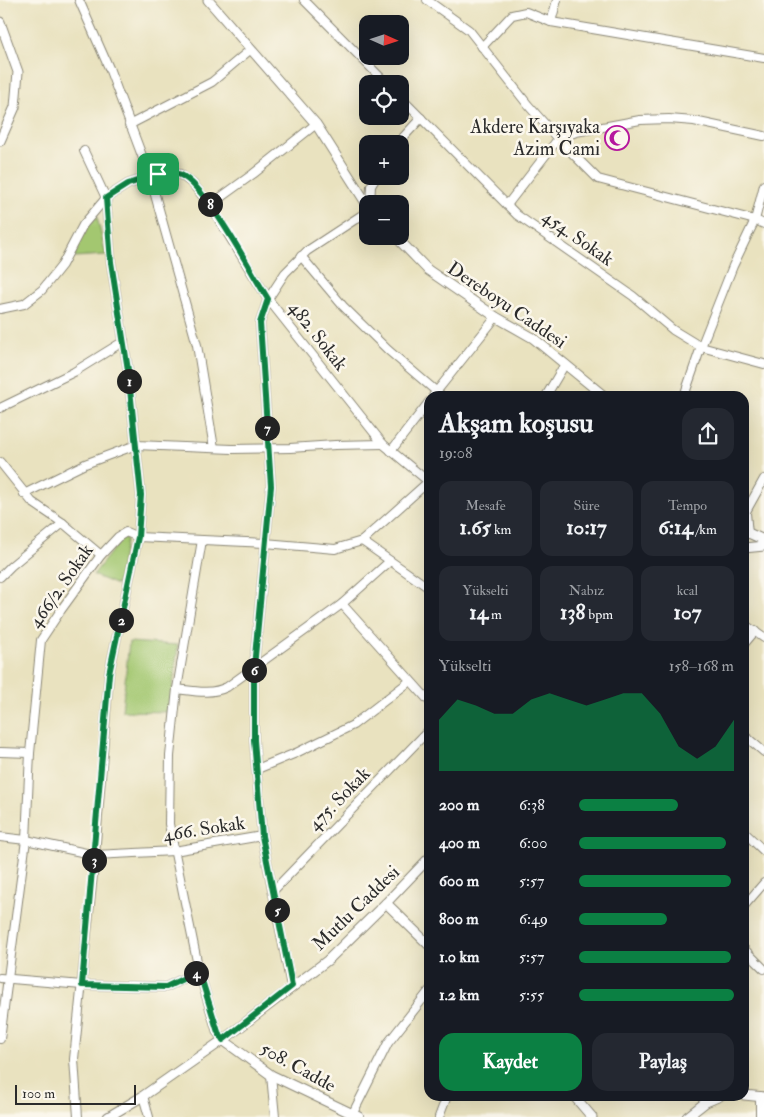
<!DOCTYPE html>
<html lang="tr">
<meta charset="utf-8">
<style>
body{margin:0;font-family:"IM FELL Double Pica",serif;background:#242831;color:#f1f3f6;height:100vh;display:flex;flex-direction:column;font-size:19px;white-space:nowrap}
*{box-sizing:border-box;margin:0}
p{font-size:16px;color:#9ea1a6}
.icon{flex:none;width:28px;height:28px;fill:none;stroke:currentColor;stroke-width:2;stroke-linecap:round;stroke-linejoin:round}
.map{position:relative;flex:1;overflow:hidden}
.panel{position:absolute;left:424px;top:391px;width:325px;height:710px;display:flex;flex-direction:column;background:#171b24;border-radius:15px;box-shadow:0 5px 20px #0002}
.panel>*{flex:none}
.needle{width:32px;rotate:93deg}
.fabs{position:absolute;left:359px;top:15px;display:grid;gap:10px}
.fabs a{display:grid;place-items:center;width:50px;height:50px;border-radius:10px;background:#171b24;box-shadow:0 5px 20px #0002;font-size:25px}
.scale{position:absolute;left:15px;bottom:12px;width:121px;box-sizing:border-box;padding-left:5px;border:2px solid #2b2b2b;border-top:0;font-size:14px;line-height:18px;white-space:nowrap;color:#2b2b2b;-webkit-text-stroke:4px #fbf7ec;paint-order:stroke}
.pin{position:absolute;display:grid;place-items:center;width:42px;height:42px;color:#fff;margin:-21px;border-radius:10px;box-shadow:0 2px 8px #0006}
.km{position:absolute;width:25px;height:25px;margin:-12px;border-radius:50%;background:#222;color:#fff;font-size:14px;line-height:25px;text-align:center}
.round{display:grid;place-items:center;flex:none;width:52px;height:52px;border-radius:15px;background:#242831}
.summary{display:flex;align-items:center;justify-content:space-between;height:85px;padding:0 15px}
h1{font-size:28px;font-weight:800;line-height:38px}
.stats{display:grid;grid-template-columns:repeat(3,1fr);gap:8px;height:85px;padding:5px 15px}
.stats div{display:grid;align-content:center;border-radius:12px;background:#242831;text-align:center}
.stats b{font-size:21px;font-weight:800}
.stats small{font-size:14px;font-weight:400}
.stats p{font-size:14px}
.chart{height:140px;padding:10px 15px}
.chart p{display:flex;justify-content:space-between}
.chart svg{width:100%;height:90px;margin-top:5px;fill:#0b8043;opacity:.7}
.button{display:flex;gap:10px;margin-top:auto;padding:10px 15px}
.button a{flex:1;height:58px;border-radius:15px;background:#0b8043;color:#fff;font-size:20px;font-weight:800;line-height:58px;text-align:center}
.button a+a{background:#242831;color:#f1f3f6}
ul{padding:0 15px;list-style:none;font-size:16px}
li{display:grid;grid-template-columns:80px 60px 1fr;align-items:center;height:38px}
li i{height:12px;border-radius:6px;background:#0b8043}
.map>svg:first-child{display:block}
</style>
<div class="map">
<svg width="764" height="1117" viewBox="0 0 764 1117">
<rect width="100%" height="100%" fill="#fbf7ec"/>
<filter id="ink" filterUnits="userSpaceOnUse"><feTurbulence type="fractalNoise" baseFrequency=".02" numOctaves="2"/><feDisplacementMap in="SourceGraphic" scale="10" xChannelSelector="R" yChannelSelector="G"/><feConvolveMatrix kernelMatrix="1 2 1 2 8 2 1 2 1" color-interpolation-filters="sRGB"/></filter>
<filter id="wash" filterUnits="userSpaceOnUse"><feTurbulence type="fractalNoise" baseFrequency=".0096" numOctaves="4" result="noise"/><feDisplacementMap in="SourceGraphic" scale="20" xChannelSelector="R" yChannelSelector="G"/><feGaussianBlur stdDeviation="1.12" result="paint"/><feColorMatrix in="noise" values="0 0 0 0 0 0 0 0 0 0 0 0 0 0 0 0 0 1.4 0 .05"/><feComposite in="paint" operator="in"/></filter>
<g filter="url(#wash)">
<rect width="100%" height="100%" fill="#e9e2bf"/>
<g fill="#a3c770" stroke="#67794e">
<path d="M97,217l9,38 -32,2c5,-14 10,-32 23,-40z"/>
<polygon points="122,538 127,538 117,585 93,575"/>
<polygon points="129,642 178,645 170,712 122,711"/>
</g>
</g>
<g filter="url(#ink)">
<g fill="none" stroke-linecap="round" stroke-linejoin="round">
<defs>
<g id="minor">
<polyline points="79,0 109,68 150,177 197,345 214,448"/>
<polyline points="304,0 387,84"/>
<polyline points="427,0 469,30 528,105 558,139 598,179 755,220 764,224"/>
<polyline points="557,0 551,22 764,58"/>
<polyline points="482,47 512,15 526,12 551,22"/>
<polyline points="400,97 517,215 633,296 673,330 701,347 764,364"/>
<polyline points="129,125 212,82 251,49"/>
<polyline points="397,144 421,118"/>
<polyline points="370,204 371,186 377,176"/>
<polyline points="210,205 253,174 316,124"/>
<polyline points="507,205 558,139 576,132 640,120 669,119 694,121 764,136"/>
<polyline points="301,256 343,306 388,350 437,392"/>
<polyline points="0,309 24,304 42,290 62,265 83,225 106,198 128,184 158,174 180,174 193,184 210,205 268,299 383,444 429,482"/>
<polyline points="433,396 496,317"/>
<polyline points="546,396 565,364"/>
<polyline points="684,396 701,347 733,266 755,220 764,185"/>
<polyline points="0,408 74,372 124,341"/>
<polyline points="391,451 429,402"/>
<polyline points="0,462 32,502 63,523 101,555"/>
<polyline points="24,494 85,464 136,445 232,449 290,448 335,445 383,444"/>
<polyline points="746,513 748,534"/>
<polyline points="744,515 764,479"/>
<polyline points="202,540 177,689 170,756 169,824 199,971 217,1032 223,1040"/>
<polyline points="362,541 429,588"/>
<polyline points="0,577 11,566 63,523"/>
<polyline points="342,604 429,701"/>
<polyline points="744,624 764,638"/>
<polyline points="744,644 755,631"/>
<path d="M177,689c17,2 34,6 50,-2l115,-83 48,-43"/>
<polyline points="744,735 764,752"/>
<polyline points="0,752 30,753"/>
<polyline points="257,769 296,753 353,725 410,681"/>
<polyline points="744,832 764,851"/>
<polyline points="262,836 254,740 254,667 271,486 260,323 268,299 285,273 307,251 368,211"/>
<polyline points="0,837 26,840 95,855 174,851 262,836 291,986"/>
<polyline points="273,891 429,730"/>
<polyline points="744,906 764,883"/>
<polyline points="744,949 764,969"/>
<polyline points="0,978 82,985 166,987 199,971"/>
<polyline points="0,1039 26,840 30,753 41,640 61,610 101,555 118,537 126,532 138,537 265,543 335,549 362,541 428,482"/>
<polyline points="271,1075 275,1117"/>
<polyline points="143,1096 149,1117"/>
<polyline points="78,1117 74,1059 95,855 109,674 138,537 141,495 128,370 111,262 106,198 84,151"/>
<polyline points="351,1117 388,1043 429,991"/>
<polyline points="439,1117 447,1096"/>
<polyline points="760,1117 760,1096"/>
</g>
<g id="tertiary">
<polyline points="208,0 316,124 368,206"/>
<polyline points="0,22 18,72 15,107 0,141"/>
<polyline points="395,236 428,270 496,317 533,338 604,396"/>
<polyline points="744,531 764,540"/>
<polyline points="744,548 764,546"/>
<polyline points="386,903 429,945"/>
<polyline points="223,1040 271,1075 359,1117"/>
<polyline points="744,1095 764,1097"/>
<polyline points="574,1096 592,1117"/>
<polyline points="108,1117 143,1096 223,1040 328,960 386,903 429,858"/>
<polyline points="687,1117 706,1102 720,1096"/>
</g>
</defs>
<use href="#minor" stroke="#8a8675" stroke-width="10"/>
<use href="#tertiary" stroke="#8a8675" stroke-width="11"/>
<use href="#minor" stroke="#fff" stroke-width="8"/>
<use href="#tertiary" stroke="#fff" stroke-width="9"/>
</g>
</g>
<g fill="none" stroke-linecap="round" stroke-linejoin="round" filter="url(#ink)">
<defs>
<path id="route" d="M158,174c6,0 17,-2 23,1 26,12 70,97 87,124l-8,24 11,163 -17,181v73l8,96 30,150 -69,54 -5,-8 -19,-61 -33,16 -84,-2 27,-311 29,-137 3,-42 -13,-125 -17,-108 -5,-64 22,-14z"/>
</defs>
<use href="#route" stroke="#fff" stroke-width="10"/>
<use href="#route" stroke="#0b8043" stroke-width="6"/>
</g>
<defs>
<symbol id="mosque-ring" viewBox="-11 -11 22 22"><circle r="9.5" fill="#fbf7ec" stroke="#b5179e" stroke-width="1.5"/><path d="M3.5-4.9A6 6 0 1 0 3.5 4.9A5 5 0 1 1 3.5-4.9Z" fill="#b5179e"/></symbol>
</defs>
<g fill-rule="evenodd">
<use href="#mosque-ring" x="603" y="124" width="28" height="28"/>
</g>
<g text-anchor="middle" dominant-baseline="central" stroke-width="5" stroke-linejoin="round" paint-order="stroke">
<g font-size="19" fill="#2b2b2b" stroke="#fbf7ec" text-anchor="end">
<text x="600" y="127">Akdere Karşıyaka<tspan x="600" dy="22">Azim Cami</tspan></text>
</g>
<g font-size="19" fill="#2b2b2b" stroke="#fbf7ec">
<text transform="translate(578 238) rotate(35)">454. Sokak</text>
<text transform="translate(507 305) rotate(34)">Dereboyu Caddesi</text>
<text transform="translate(318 336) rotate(52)">482. Sokak</text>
<text transform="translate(61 586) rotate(-55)">466/2. Sokak</text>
<text transform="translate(339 799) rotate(-46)">475. Sokak</text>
<text transform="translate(204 829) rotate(-9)">466. Sokak</text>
<text transform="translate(356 908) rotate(-44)">Mutlu Caddesi</text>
<text transform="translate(298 1067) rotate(29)">508. Cadde</text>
</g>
</g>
</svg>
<div class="fabs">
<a><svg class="needle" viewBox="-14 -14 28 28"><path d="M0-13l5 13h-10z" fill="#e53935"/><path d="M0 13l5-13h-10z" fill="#9ea1a6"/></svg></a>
<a><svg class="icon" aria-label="locate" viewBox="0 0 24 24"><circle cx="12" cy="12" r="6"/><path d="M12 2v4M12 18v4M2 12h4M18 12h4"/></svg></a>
<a>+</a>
<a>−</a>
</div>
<div class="scale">100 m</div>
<div class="pin" style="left:158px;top:174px;background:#1e9e55"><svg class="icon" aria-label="arrive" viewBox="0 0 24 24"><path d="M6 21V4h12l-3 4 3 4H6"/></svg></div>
<b class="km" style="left:129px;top:381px">1</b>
<b class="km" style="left:121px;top:620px">2</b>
<b class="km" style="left:94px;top:860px">3</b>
<b class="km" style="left:196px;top:973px">4</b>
<b class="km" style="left:277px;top:910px">5</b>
<b class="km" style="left:254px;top:670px">6</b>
<b class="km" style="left:267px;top:428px">7</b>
<b class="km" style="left:210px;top:204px">8</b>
<section class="panel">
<div class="summary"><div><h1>Akşam koşusu</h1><p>19:08</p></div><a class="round"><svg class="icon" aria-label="share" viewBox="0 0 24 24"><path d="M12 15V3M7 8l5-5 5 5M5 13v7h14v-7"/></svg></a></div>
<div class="stats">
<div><p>Mesafe</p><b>1.65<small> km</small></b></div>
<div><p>Süre</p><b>10:17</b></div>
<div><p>Tempo</p><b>6:14<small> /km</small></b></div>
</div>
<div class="stats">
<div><p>Yükselti</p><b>14<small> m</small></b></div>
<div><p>Nabız</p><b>138<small> bpm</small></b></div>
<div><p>kcal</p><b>107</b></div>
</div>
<div class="chart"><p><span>Yükselti</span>158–168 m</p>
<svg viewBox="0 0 160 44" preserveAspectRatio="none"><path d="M0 44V19L10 9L20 12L30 16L40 16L50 9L60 6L70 9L80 12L90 9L100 6L110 6L120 16L130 32L140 38L150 32L160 19V44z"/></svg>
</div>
<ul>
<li><b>200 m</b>6:38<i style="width:64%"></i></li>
<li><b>400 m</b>6:00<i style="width:95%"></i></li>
<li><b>600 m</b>5:57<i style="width:98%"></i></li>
<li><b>800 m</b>6:49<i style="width:57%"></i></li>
<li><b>1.0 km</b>5:57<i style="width:98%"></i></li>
<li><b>1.2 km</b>5:55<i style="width:100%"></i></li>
</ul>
<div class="button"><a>Kaydet</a><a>Paylaş</a></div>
</section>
</div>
